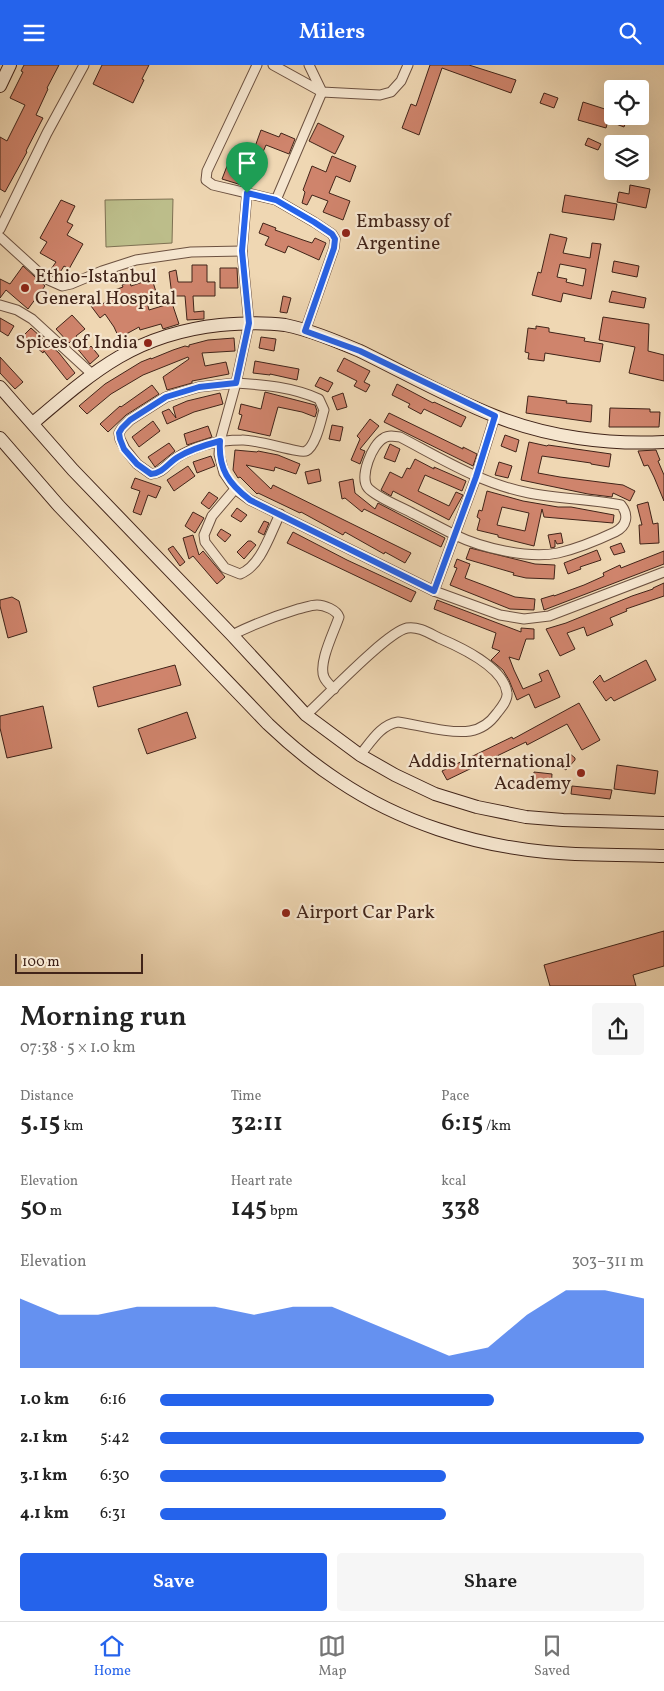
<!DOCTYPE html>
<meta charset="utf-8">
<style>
body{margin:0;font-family:Vollkorn,serif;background:#f6f6f6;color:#222;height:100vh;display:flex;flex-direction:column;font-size:19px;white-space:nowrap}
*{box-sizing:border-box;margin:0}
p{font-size:16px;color:#767676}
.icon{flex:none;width:28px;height:28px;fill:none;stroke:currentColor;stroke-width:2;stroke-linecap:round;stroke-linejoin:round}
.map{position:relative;height:921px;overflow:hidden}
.side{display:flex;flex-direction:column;background:#fff;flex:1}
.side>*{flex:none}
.tools{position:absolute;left:604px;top:15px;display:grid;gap:10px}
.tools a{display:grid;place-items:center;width:45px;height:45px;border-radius:5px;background:#fff;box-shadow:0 5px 20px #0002;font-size:25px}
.scale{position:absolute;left:15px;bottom:12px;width:128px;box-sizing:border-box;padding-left:5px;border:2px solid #412419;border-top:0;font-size:14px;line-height:18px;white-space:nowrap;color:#412419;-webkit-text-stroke:4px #f5e5ce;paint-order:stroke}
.pin{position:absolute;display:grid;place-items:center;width:42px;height:42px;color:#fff;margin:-51px -21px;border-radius:50% 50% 50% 0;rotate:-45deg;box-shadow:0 0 5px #0007}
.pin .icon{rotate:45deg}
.round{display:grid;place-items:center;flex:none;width:52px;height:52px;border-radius:5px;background:#f6f6f6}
.overview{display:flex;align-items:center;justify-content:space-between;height:85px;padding:0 20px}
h1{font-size:28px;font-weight:600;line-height:38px}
.stats{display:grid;grid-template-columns:repeat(3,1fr);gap:8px;height:85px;padding:5px 20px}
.stats div{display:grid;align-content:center}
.stats b{font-size:25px;font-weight:600}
.stats small{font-size:14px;font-weight:400}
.stats p{font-size:14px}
.chart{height:140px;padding:10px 20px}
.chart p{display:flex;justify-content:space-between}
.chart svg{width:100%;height:90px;margin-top:5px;fill:#2563eb;opacity:.7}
.cta{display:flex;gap:10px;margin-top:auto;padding:10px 20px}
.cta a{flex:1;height:58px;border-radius:5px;background:#2563eb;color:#fff;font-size:20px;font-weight:600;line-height:58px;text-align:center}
.cta a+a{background:#f6f6f6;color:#222}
ul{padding:0 20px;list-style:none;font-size:16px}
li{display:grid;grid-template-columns:80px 60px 1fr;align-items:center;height:38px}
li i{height:12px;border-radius:6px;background:#2563eb}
header{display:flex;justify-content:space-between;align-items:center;height:65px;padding:0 20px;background:#2563eb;color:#fff;font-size:22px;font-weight:600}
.tabs{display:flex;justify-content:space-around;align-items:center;height:70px;border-top:1px solid #e0e0e0;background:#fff;font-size:14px;color:#767676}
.tabs a{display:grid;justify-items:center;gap:2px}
.tabs .current{color:#2563eb}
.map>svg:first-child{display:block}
</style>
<header><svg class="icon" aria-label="menu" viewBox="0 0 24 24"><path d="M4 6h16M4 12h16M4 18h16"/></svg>Milers<svg class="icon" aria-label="search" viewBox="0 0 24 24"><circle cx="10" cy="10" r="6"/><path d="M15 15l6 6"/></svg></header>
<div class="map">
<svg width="664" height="921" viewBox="0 0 664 921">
<rect width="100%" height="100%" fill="#efd7b3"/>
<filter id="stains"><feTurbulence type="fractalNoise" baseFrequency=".004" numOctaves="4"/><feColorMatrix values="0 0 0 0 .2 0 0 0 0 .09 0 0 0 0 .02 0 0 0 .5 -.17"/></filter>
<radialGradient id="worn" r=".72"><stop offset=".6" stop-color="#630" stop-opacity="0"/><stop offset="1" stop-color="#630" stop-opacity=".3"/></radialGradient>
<polygon fill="#bcbd8a" stroke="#7e7052" points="173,134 172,178 106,182 105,135"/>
<g fill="#cf846c" stroke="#412419" fill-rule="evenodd">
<polygon points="24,0 59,0 47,23 48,24 36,50 43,53 26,86 27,87 5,127 0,124 0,72 7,76 25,40 10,33 23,7 21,6"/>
<polygon points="102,0 149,0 142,14 144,15 133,38 93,19"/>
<polygon points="430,0 469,0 516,15 511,28 442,3 419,70 402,63 411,39 416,41"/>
<polygon points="544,28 558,33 554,43 540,38"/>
<polygon points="583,37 611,46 610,51 628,51 624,62 608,56 606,63 578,55"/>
<polygon points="318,58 344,71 335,89 309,76"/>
<polygon points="261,65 279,72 281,68 295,74 289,89 266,80 248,122 222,114 234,83 252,90"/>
<polygon points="588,73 601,79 598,85 585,80"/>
<polygon points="332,91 356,101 350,117 336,111 329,128 350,136 343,155 323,147 328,136 312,130 307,140 302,138 305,127 303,125 312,101 326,107"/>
<polygon points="630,120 650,124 646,143 617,137 619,127 629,129"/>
<polygon points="565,130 617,139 614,155 562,147"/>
<polygon points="61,135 75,141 67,157 73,160 67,170 83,179 69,204 64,201 57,212 49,207 56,197 40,188 47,177 40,173"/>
<polygon points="263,158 276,163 275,165 303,175 312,178 315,173 326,178 319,195 288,181 285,188 265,180 269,172 259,168"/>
<path d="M550,169l17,4 -4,15 27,5 2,-15 9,1 -10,55 -28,-6 -2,9 -29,-7 6,-23 3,1zM560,199l26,5 -3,17 -17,-4 1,-3 -10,-2z"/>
<polygon points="614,196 639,201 637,212 612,207"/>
<polygon points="192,200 207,200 207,217 215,217 215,231 193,231 194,247 204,246 204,254 187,255 185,231 172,231 169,207 176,205 178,217 192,217"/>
<polygon points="23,201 45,221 28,244 6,225 0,233 0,214 10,219"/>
<polygon points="220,203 237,203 238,223 220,223"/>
<polygon points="152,214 157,230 146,233 149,245 172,238 179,259 163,264 161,259 140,265 139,262 119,273 114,262 105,249 100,253 91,241 98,236 101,240 114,231 112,226 123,222 122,220 130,217 131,221"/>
<polygon points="612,226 646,233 644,243 609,237"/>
<polygon points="283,231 291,233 287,248 280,247"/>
<polygon points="72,250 85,264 76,271 87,285 91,281 99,291 90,299 71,276 69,278 56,264"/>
<polygon points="603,252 649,259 648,286 664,290 664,316 629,308 635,282 599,275"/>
<polygon points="0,253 14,261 8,271 0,266"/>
<polygon points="536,261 549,263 549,267 585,273 584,276 603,279 600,297 545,288 544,296 528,294 529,288 525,287 528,263 536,264"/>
<polygon points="31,263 59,288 75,308 67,315 44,286 43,288 23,271"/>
<polygon points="261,272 276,274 274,286 259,283"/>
<polygon points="234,273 235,286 202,288 205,301 226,297 229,309 192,316 192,318 167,325 163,312 189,294 188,292 143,310 111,329 87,349 79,341 105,319 141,297 151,293 151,294 173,285 185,281 189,282 189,280 208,275"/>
<polygon points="0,292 23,317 15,324 0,308"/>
<polygon points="344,293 370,306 364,317 370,320 366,327 354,321 357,316 337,306"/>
<polygon points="255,296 299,304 297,315 270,309 270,310 253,308"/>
<polygon points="320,312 333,318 328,327 315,321"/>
<polygon points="397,319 433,338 434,337 466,352 461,362 424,344 421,349 408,342 410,339 392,330"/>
<polygon points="152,320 159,329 126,350 108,367 100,359 120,341 121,342"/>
<polygon points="265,327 315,340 317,346 315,352 302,347 278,342 270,371 238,364 242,350 239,349 241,339 261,344"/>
<polygon points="220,328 223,339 194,347 167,359 162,347 169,344 176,353 173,342 187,336"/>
<polygon points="343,328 347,342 337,345 332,332"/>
<polygon points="528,331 567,336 566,338 592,340 591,357 526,348"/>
<polygon points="610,343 650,344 650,347 660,347 659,362 609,362"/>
<polygon points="389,348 463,384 463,382 477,389 473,401 384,357"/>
<polygon points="370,354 379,361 360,384 365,386 360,399 351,395 360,374 357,371"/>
<polygon points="153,356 160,366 139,382 132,372"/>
<polygon points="332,360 343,362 340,376 329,374"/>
<polygon points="208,361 212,372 187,380 184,369"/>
<polygon points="505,370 519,375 516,387 501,381"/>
<polygon points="529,377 547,381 548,380 611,389 609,402 591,399 591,398 542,391 538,408 560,412 623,420 635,426 630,436 613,428 612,432 588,429 521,415"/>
<polygon points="169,378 175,386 155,402 148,392"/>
<polygon points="390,379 400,384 395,397 384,393"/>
<polygon points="235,385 257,387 258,386 278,390 300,399 296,409 275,402 274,406 246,400 271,424 273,420 411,488 405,498 385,487 384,489 345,467 343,470 301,447 300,448 258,428 257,429 240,412 238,413 233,405"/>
<polygon points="656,385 660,395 658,396 664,410 664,436 654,412 648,400 644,401 638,386"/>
<polygon points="211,391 215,401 197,408 193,397"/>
<polygon points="415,394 434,404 434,402 466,416 462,426 425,410 418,426 449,441 456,427 463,430 449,455 393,426 391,431 381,425 390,407 402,413 407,403 410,404"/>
<polygon points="499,397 512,401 508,413 495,410"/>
<polygon points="188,401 195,411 174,426 167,415"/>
<polygon points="319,404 321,416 308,419 305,407"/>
<polygon points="135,413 161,422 156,433 148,430 141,450 133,447 140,426 131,423"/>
<polygon points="353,414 355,428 375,444 378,438 445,473 441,482 364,444 362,447 345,433 342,434 339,417"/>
<path d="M487,426l36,10 35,6h13l43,8 -1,8 -69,-6 -2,-8 -8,37 -36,-9v-2l-21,-5 3,-11 -3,-2 2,-7 3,1zM502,442l27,6 -4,18 -28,-6z"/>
<polygon points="209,427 218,433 209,444 201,438"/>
<polygon points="648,437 653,459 658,458 659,478 640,479 639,460 642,460 637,440"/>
<polygon points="237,443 247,450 241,457 231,451"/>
<polygon points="193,447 204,453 195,468 185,461"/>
<polygon points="264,456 269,458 264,470 258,467"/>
<polygon points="221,464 231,470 225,477 217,470"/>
<polygon points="293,467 347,495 416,527 411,537 287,478"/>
<polygon points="561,468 563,478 557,479 555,475 555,482 551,483 548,470"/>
<polygon points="193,470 199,490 203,486 225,512 217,519 193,491 189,494 183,473"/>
<polygon points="248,476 251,476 256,480 244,494 237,487"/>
<polygon points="621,478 625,487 614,490 610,482"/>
<polygon points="173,481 185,497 180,501 168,484"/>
<polygon points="470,483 535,499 555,500 554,514 526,513 513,510 514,508 466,494"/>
<polygon points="597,485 601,495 580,502 581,504 568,509 564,498"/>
<polygon points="664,486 664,499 544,545 541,534 554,530 554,531 584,520 604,511 603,508 620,500 621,503"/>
<polygon points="457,494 470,499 465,513 515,532 535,534 534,545 510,544 450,520 457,503 454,502"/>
<polygon points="664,518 664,531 626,544 627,546 610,553 613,560 587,571 584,562 567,568 575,584 560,591 546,564 566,558 632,531 653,524 653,523"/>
<polygon points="12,532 19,536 27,567 8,573 0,541 0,535"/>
<polygon points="437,535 521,567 521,563 534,564 534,574 526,574 519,595 509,592 514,605 523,624 542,616 539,609 548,605 560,632 535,643 529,629 517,635 509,615 503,605 491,595 500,586 492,583 496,568 434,544"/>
<polygon points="646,595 656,615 614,636 611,632 606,636 593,617 600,610 604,617"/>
<polygon points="175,600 181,620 98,642 93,622"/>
<polygon points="579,638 600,675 582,685 567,659 527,680 526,677 447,715 442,706 512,672 513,674"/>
<polygon points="43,641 52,683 7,693 0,663 0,651"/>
<polygon points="187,647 196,673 147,689 138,664"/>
<polygon points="569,688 575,693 575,695 566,705 559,700"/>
<polygon points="617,700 658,706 655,729 614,724"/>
<polygon points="534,707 552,709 551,724 533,722"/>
<polygon points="572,721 612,725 610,734 571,729"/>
<polygon points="664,866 664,901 633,910 636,921 550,921 544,900"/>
</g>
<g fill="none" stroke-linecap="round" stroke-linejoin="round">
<defs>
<g id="street">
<polyline points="257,0 207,106 206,115 213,120 276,135 314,157 332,169 335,174 334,183 305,266"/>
<polyline points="273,0 322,27 380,30 391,27 401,16 408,0"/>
<polyline points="247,128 242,186 249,258 236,318 220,376 219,389 224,408 235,424 250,435 434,526 500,550 524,554 549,551 664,507"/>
<polyline points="276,135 322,27 309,0"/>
<polyline points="0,164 47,68 84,0"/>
<polyline points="0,172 46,214 62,221 71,219 102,206 136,195 191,187 242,186"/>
<polyline points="0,240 17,245 32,254 92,309"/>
<path d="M236,318c30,2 56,4 83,16l5,11c-3,10 -8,36 -18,41 -5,3 -50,-12 -64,-11 -23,0 -46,5 -66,18 -9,6 -13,15 -25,16l-14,-10 -12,-15 -5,-10 -1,-6 3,-5 8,-8 36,-23 33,-10z"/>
<path d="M391,371l9,1c42,22 82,47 129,56 30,6 62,6 92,12 8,10 6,21 -6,27 -17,8 -39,17 -57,21 -30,6 -76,-5 -103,-18 -14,-7 -27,-14 -41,-21 -12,-7 -37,-16 -46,-26 -9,-11 4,-44 16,-50 1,-1 5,-2 7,-2z"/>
<path d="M235,424l-23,27 -8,19 1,7 20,26 15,6c21,-8 30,-40 40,-60"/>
<polyline points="434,526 476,412 495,351"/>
<path d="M232,570c22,-11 43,-19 66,-26 6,-1 12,-4 19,-4 7,0 20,5 22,12 -5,15 -21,46 -15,60 2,5 6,8 10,12"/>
<path d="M306,650c19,-17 81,-83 101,-87 11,-2 22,5 32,10 21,9 65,29 68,55 1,7 -6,15 -10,20 -7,10 -15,16 -27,18 -20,3 -52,-6 -72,-9 -18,3 -27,20 -38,33"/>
</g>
<g id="secondary">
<polyline points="0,21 10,0"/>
<polyline points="0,322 73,405 232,570 306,650 360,690 395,710 435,729 477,742 526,752 563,755 664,758"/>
<path d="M33,358c62,-53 103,-89 187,-98 21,-2 44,-3 65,0 25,5 51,16 75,26 45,22 89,47 135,65 52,21 113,29 169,26"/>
<path d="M0,373l59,68 209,218c22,21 45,40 71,57 61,41 134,64 207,71 39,4 79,2 118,4"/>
</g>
</defs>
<use href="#street" stroke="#6c5140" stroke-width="11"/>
<use href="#secondary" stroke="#412419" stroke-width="14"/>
<use href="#street" stroke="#f5e5ce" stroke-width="9"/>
<use href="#secondary" stroke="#f5e5ce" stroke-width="12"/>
</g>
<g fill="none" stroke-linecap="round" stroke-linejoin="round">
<defs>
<path id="route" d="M247,128l29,7 38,22 18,12 3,5 -1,9 -29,83 55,20 135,65 -19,61 -42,114 -184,-91c-21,-16 -32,-31 -30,-59 -15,4 -29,8 -42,16 -10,6 -15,16 -27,17l-14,-10 -13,-15 -4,-10 -1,-6 3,-5 8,-8 36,-23 33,-10 37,-4 13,-60 -7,-72z"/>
</defs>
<use href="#route" stroke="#fff" stroke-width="10"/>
<use href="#route" stroke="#2563eb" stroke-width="6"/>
</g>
<g fill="#8f2418" stroke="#f5e5ce" stroke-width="2">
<circle cx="346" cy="168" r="5"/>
<circle cx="25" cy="223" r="5"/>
<circle cx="148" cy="278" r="5"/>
<circle cx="581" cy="708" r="5"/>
<circle cx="286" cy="848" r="5"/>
</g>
<g text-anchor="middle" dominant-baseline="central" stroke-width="4.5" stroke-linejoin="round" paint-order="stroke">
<g font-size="19" fill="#412419" stroke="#f5e5ce" text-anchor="start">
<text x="356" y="157">Embassy of<tspan x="356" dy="22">Argentine</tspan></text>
<text x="35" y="212">Ethio-Istanbul<tspan x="35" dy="22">General Hospital</tspan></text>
<text x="138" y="278" text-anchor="end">Spices of India</text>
<text x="571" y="697" text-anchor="end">Addis International<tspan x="571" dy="22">Academy</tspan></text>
<text x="296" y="848">Airport Car Park</text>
</g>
</g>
<rect width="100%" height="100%" filter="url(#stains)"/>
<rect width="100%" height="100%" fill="url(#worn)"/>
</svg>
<div class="tools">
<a><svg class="icon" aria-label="locate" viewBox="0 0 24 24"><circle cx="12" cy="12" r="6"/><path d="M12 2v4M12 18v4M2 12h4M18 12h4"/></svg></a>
<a><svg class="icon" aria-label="layers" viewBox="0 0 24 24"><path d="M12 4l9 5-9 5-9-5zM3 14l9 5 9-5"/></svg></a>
</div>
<div class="scale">100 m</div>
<div class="pin" style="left:247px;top:128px;background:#1e9e55"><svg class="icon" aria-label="arrive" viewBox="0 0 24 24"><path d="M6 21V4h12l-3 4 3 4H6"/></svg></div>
</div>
<section class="side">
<div class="overview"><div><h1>Morning run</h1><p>07:38 · 5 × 1.0 km</p></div><a class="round"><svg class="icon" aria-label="share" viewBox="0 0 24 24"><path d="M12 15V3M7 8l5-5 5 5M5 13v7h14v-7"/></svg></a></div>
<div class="stats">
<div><p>Distance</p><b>5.15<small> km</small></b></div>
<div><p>Time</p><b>32:11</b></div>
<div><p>Pace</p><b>6:15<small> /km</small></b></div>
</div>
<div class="stats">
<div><p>Elevation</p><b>50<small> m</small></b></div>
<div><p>Heart rate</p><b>145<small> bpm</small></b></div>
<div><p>kcal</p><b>338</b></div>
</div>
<div class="chart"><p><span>Elevation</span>303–311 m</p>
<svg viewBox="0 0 160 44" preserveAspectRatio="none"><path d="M0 44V10L10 18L20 18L30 14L40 14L50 14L60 18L70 14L80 14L90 22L100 30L110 38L120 34L130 18L140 6L150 6L160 10V44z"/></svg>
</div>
<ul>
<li><b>1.0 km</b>6:16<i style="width:69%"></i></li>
<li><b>2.1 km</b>5:42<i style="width:100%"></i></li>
<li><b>3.1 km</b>6:30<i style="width:59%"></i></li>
<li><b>4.1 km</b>6:31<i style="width:59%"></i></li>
</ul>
<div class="cta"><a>Save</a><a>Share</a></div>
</section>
<nav class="tabs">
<a class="current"><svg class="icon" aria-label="home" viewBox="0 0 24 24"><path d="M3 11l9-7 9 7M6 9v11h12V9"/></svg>Home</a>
<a><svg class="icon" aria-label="map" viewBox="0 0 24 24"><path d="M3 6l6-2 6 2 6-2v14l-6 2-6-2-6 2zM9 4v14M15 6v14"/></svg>Map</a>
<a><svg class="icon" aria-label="saved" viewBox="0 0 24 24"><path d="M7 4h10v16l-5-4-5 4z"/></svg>Saved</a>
</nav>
